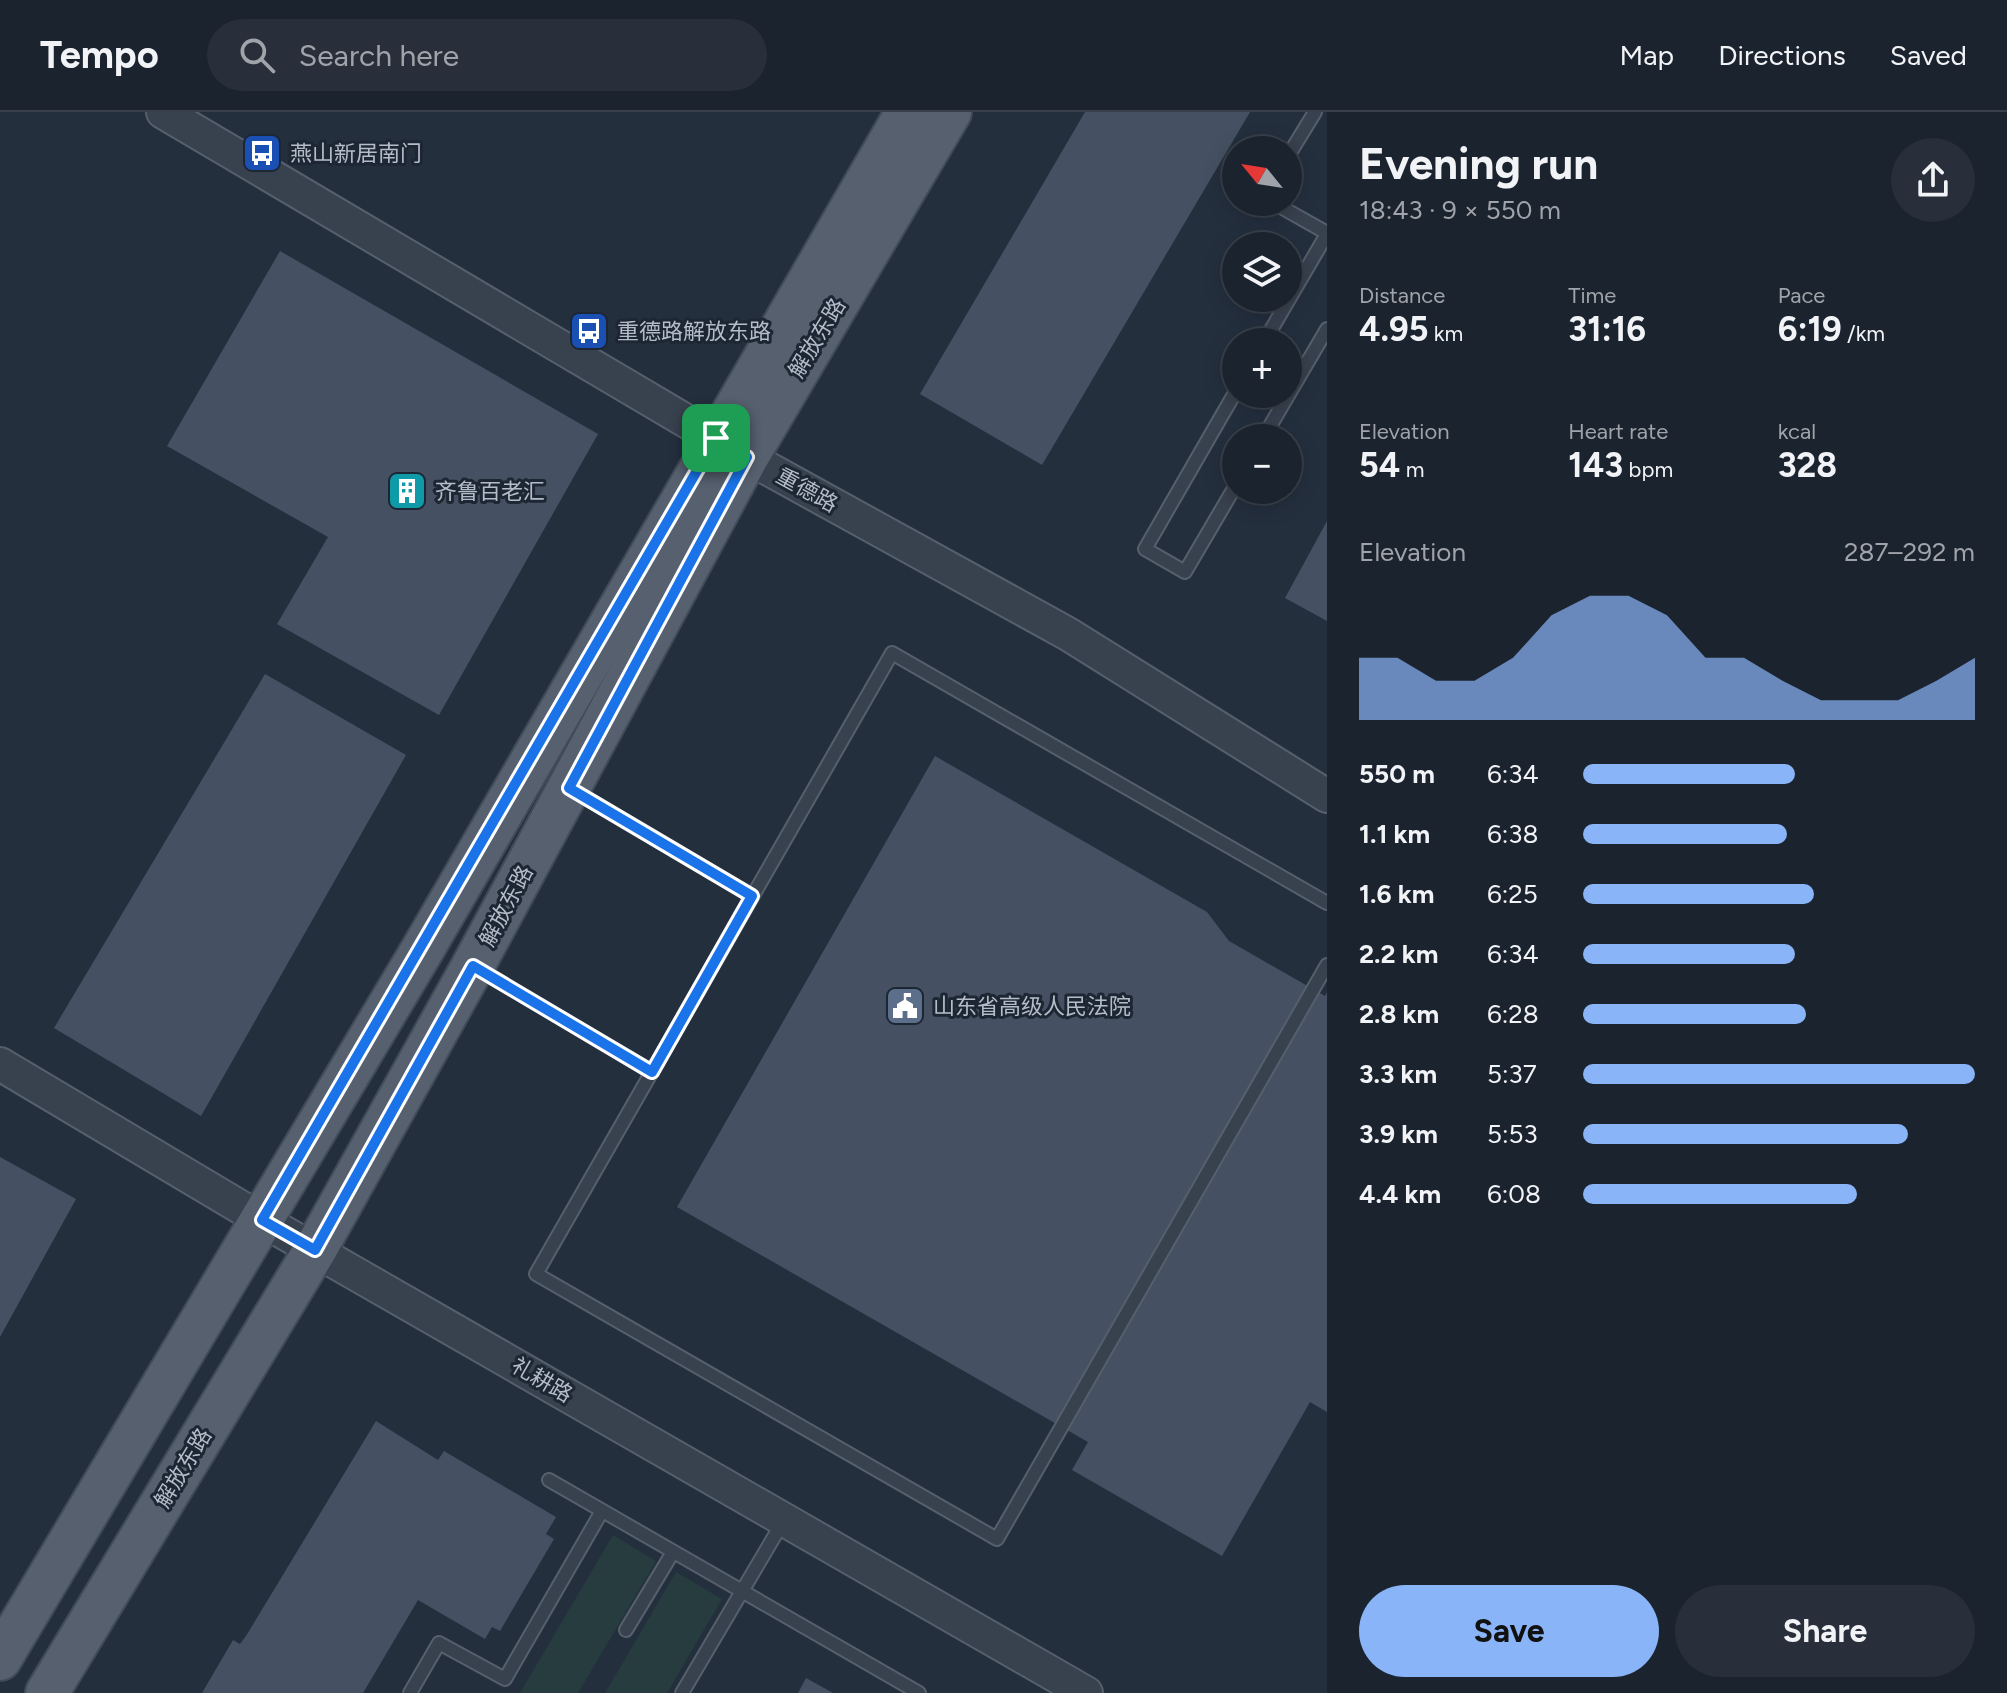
<!DOCTYPE html>
<meta charset="utf-8">
<style>
body{margin:0;font-family:Figtree,"Noto Sans SC",sans-serif;background:#282f3a;color:#f1f3f6;height:100vh;display:flex;flex-direction:column;font-size:30px;white-space:nowrap}
*{box-sizing:border-box;margin:0}
p{font-size:26px;color:#a0a4aa}
.icon{flex:none;width:44px;height:44px;fill:none;stroke:currentColor;stroke-width:2;stroke-linecap:round;stroke-linejoin:round}
.map{position:relative;flex:1;overflow:hidden}
.side{display:flex;flex-direction:column;background:#1b232e;width:680px}
.side>*{flex:none}
.needle{width:52px;rotate:300deg}
.fabs{position:absolute;left:1222px;top:24px;display:grid;gap:16px}
.fabs a{display:grid;place-items:center;width:80px;height:80px;border-radius:50%;background:#1b232e;box-shadow:0 4px 20px #0003,0 0 0 2px #39404a;font-size:40px}
.pin{position:absolute;display:grid;place-items:center;width:68px;height:68px;color:#fff;margin:-34px;border-radius:16px;box-shadow:0 4px 12px #0006}
.round{display:grid;place-items:center;flex:none;width:84px;height:84px;border-radius:42px;background:#282f3a}
.head{display:flex;align-items:center;justify-content:space-between;height:136px;padding:0 32px}
h1{font-size:44px;font-weight:700;line-height:60px}
.figures{display:grid;grid-template-columns:repeat(3,1fr);gap:12px;height:136px;padding:8px 32px}
.figures div{display:grid;align-content:center}
.figures b{font-size:34px;font-weight:700}
.figures small{font-size:22px;font-weight:400}
.figures p{font-size:22px}
.chart{height:224px;padding:16px 32px}
.chart p{display:flex;justify-content:space-between}
.chart svg{width:100%;height:144px;margin-top:8px;fill:#8ab4f8;opacity:.7}
.primary-button{display:flex;gap:16px;margin-top:auto;padding:16px 32px}
.primary-button a{flex:1;height:92px;border-radius:48px;background:#8ab4f8;color:#111;font-size:32px;font-weight:700;line-height:92px;text-align:center}
.primary-button a+a{background:#282f3a;color:#f1f3f6}
ul{padding:0 32px;list-style:none;font-size:26px}
li{display:grid;grid-template-columns:128px 96px 1fr;align-items:center;height:60px}
li i{height:20px;border-radius:10px;background:#8ab4f8}
header{display:flex;align-items:center;gap:48px;box-sizing:border-box;height:112px;padding:0 40px;background:#1b232e;border-bottom:2px solid #39404a}
header strong{font-size:38px}
nav{display:flex;gap:44px;margin-inline-start:auto;font-size:28px}
.search{width:560px;height:72px;background:#282f3a;display:flex;align-items:center;gap:20px;box-sizing:border-box;padding:0 28px;border-radius:44px;color:#a0a4aa;font-size:30px}
main{display:flex;flex:1;min-height:0}
.map>svg:first-child{display:block}
</style>
<header>
<strong>Tempo</strong>
<div class="search"><svg class="icon" aria-label="search" viewBox="0 0 24 24"><circle cx="10" cy="10" r="6"/><path d="M15 15l6 6"/></svg>Search here</div>
<nav><a>Map</a><a>Directions</a><a>Saved</a></nav>
</header>
<main>
<div class="map">
<svg width="1327" height="1581" viewBox="0 0 1327 1581">
<rect width="100%" height="100%" fill="#242f3e"/>
<g fill="#263c3f">
<polygon points="613,1423 656,1449 578,1581 520,1581"/>
<polygon points="676,1460 722,1487 667,1581 605,1581"/>
</g>
<g fill="#455162">
<polygon points="1085,0 1250,0 1042,353 920,282"/>
<polygon points="280,139 598,322 439,603 277,512 328,425 167,334"/>
<polygon points="1327,409 1327,509 1285,486"/>
<polygon points="265,562 406,643 201,1004 54,916"/>
<polygon points="935,644 1207,800 1229,829 1325,884 1327,880 1327,1300 1310,1290 1222,1444 1072,1358 1088,1330 677,1095"/>
<polygon points="0,1045 76,1087 0,1225"/>
<polygon points="376,1309 438,1348 444,1339 556,1405 546,1422 554,1427 500,1519 492,1515 485,1527 418,1488 363,1581 202,1581 233,1528 240,1532 246,1524"/>
<polygon points="806,1566 833,1581 798,1581"/>
</g>
<g fill="none" stroke-linecap="round" stroke-linejoin="round">
<defs>
<g id="service">
<polyline points="1288,44 1315,0"/>
<polyline points="1272,90 1327,121"/>
<polyline points="1264,230 1327,122"/>
<polyline points="1236,279 1145,437 1185,460 1236,373"/>
<polyline points="1263,326 1327,217"/>
<polyline points="576,680 752,784"/>
<polyline points="1327,791 892,541 536,1162 997,1427 1327,853"/>
<polyline points="480,858 652,960"/>
<polyline points="549,1368 919,1581"/>
<polyline points="626,1518 673,1440"/>
<polyline points="410,1581 439,1531 505,1567 602,1399"/>
<polyline points="682,1581 784,1408"/>
</g>
<g id="tertiary">
<polyline points="163,0 747,345 1068,522 1327,684"/>
<polyline points="0,952 262,1108 1086,1581"/>
</g>
<g id="primary">
<polyline points="0,1547 424,835 907,0"/>
<polyline points="47,1581 315,1138 473,854 747,345 950,0"/>
</g>
</defs>
<use href="#service" stroke="#565f6c" stroke-width="16"/>
<use href="#tertiary" stroke="#565f6c" stroke-width="36"/>
<use href="#primary" stroke="#414a57" stroke-width="46"/>
<use href="#service" stroke="#38414e" stroke-width="12"/>
<use href="#tertiary" stroke="#38414e" stroke-width="32"/>
<use href="#primary" stroke="#56606e" stroke-width="42"/>
</g>
<g fill="none" stroke-linecap="round" stroke-linejoin="round">
<defs>
<polygon id="route" points="716,326 747,345 569,676 752,784 652,960 473,854 315,1138 262,1108"/>
</defs>
<use href="#route" stroke="#fff" stroke-width="16"/>
<use href="#route" stroke="#1a73e8" stroke-width="10"/>
</g>
<defs>
<symbol id="bus-square" viewBox="-11 -11 22 22"><rect x="-9" y="-9" width="18" height="18" rx="4" fill="#1a4fb4" stroke="#1d2633"/><path d="M-5-6H5V4H4V6H2V4H-2V6H-4V4H-5ZM-3.5-4V0h7V-4ZM-3.5 1.2v1.5H-2V1.2ZM2 1.2v1.5H3.5V1.2Z" fill="#fff"/></symbol>
<symbol id="building-square" viewBox="-11 -11 22 22"><rect x="-9" y="-9" width="18" height="18" rx="4" fill="#0f9aa8" stroke="#1d2633"/><path d="M-4-6H4V6H1V3H-1V6H-4ZM-2.5-4.3h1.7v1.8h-1.7ZM.8-4.3h1.7v1.8H.8ZM-2.5-1h1.7V.8h-1.7ZM.8-1h1.7V.8H.8Z" fill="#fff"/></symbol>
<symbol id="civic-square" viewBox="-11 -11 22 22"><rect x="-9" y="-9" width="18" height="18" rx="4" fill="#5c6f8a" stroke="#1d2633"/><path d="M-.6-6.5H3V-4.5H.6V-3L4-1V1h2V6H-6V1h2V-1L-.6-3ZM-1.2 2.5V6h2.4V2.5Z" fill="#fff"/></symbol>
</defs>
<g fill-rule="evenodd">
<use href="#bus-square" x="240" y="19" width="44" height="44"/>
<use href="#bus-square" x="567" y="197" width="44" height="44"/>
<use href="#building-square" x="385" y="357" width="44" height="44"/>
<use href="#civic-square" x="883" y="872" width="44" height="44"/>
</g>
<g text-anchor="middle" dominant-baseline="central" stroke-width="6" stroke-linejoin="round" paint-order="stroke">
<g font-size="22" fill="#b4bcc9" stroke="#1d2633" text-anchor="start">
<text x="290" y="41">燕山新居南门</text>
<text x="617" y="219">重德路解放东路</text>
<text x="435" y="379">齐鲁百老汇</text>
<text x="933" y="894">山东省高级人民法院</text>
</g>
<g font-size="22" fill="#b4bcc9" stroke="#1d2633">
<text transform="translate(817 226) rotate(-59)">解放东路</text>
<text transform="translate(807 378) rotate(29)">重德路</text>
<text transform="translate(506 794) rotate(-62)">解放东路</text>
<text transform="translate(542 1268) rotate(30)">礼耕路</text>
<text transform="translate(183 1356) rotate(-59)">解放东路</text>
</g>
</g>
</svg>
<div class="fabs">
<a><svg class="needle" viewBox="-14 -14 28 28"><path d="M0-13l5 13h-10z" fill="#e53935"/><path d="M0 13l5-13h-10z" fill="#a0a4aa"/></svg></a>
<a><svg class="icon" aria-label="layers" viewBox="0 0 24 24"><path d="M12 4l9 5-9 5-9-5zM3 14l9 5 9-5"/></svg></a>
<a>+</a>
<a>−</a>
</div>
<div class="pin" style="left:716px;top:326px;background:#1e9e55"><svg class="icon" aria-label="arrive" viewBox="0 0 24 24"><path d="M6 21V4h12l-3 4 3 4H6"/></svg></div>
</div>
<section class="side">
<div class="head"><div><h1>Evening run</h1><p>18:43 · 9 × 550 m</p></div><a class="round"><svg class="icon" aria-label="share" viewBox="0 0 24 24"><path d="M12 15V3M7 8l5-5 5 5M5 13v7h14v-7"/></svg></a></div>
<div class="figures">
<div><p>Distance</p><b>4.95<small> km</small></b></div>
<div><p>Time</p><b>31:16</b></div>
<div><p>Pace</p><b>6:19<small> /km</small></b></div>
</div>
<div class="figures">
<div><p>Elevation</p><b>54<small> m</small></b></div>
<div><p>Heart rate</p><b>143<small> bpm</small></b></div>
<div><p>kcal</p><b>328</b></div>
</div>
<div class="chart"><p><span>Elevation</span>287–292 m</p>
<svg viewBox="0 0 160 44" preserveAspectRatio="none"><path d="M0 44V25L10 25L20 32L30 32L40 25L50 12L60 6L70 6L80 12L90 25L100 25L110 32L120 38L130 38L140 38L150 32L160 25V44z"/></svg>
</div>
<ul>
<li><b>550 m</b>6:34<i style="width:54%"></i></li>
<li><b>1.1 km</b>6:38<i style="width:52%"></i></li>
<li><b>1.6 km</b>6:25<i style="width:59%"></i></li>
<li><b>2.2 km</b>6:34<i style="width:54%"></i></li>
<li><b>2.8 km</b>6:28<i style="width:57%"></i></li>
<li><b>3.3 km</b>5:37<i style="width:100%"></i></li>
<li><b>3.9 km</b>5:53<i style="width:83%"></i></li>
<li><b>4.4 km</b>6:08<i style="width:70%"></i></li>
</ul>
<div class="primary-button"><a>Save</a><a>Share</a></div>
</section>
</main>
